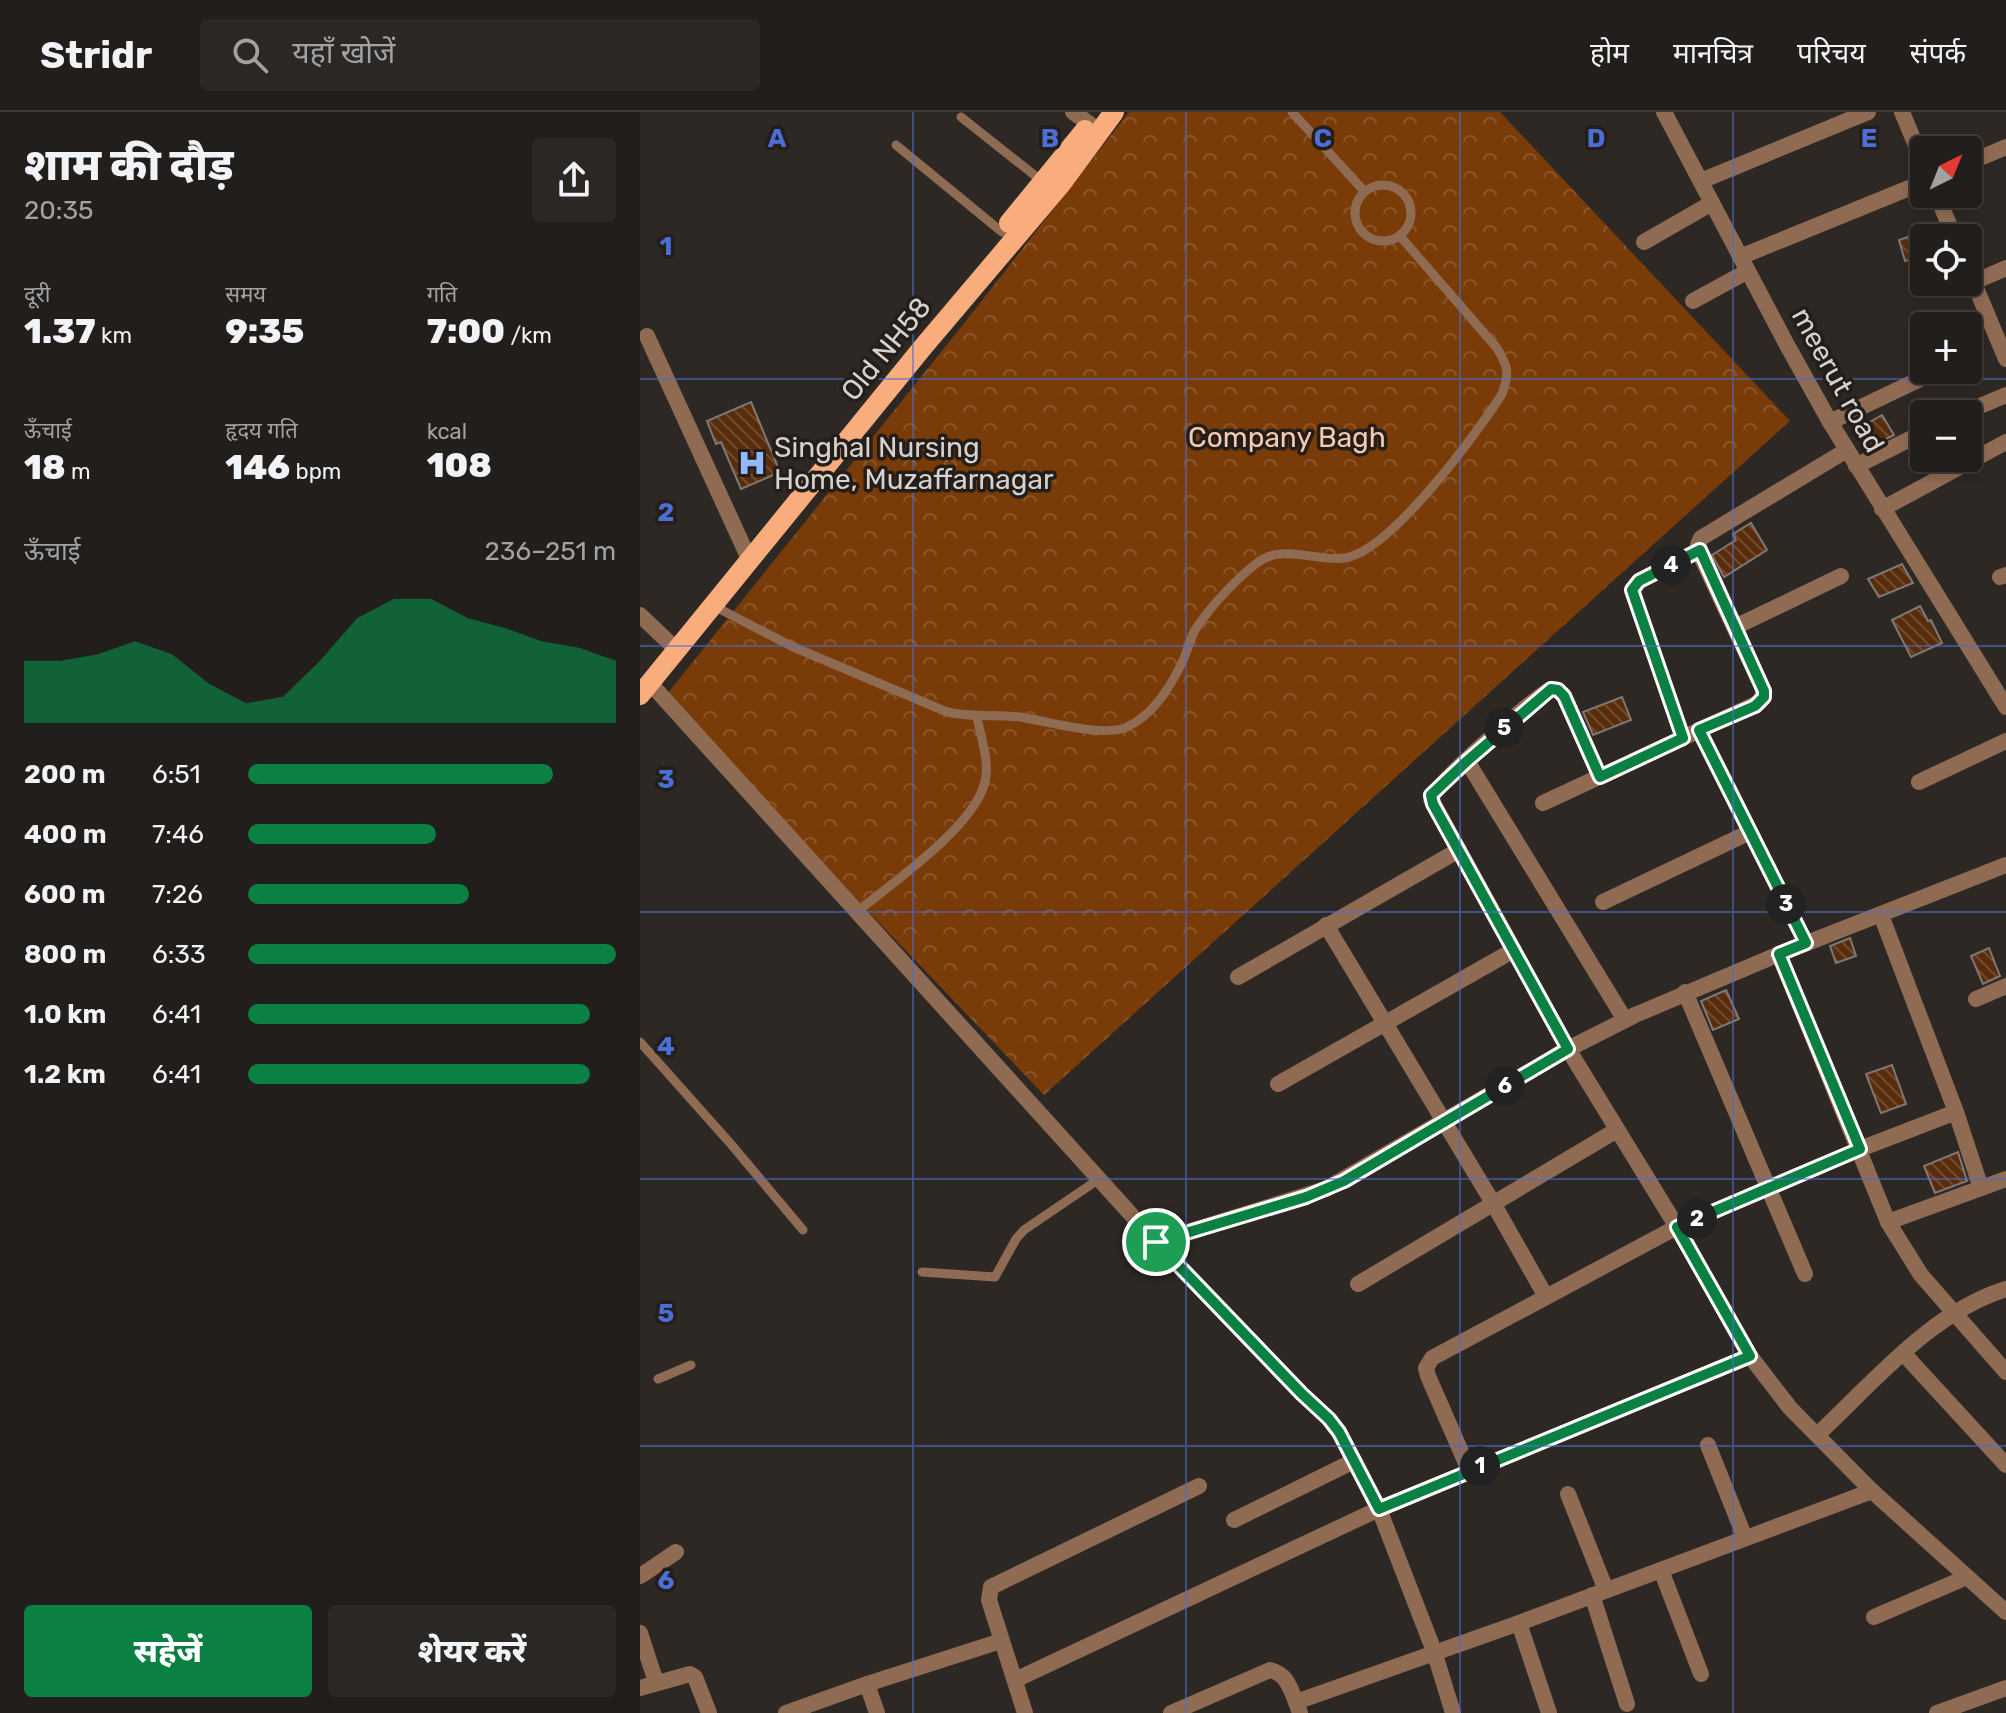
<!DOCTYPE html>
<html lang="hi">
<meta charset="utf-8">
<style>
body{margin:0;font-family:Rubik,"Noto Sans Devanagari",sans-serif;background:#2a2724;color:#f1f3f6;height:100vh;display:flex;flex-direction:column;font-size:30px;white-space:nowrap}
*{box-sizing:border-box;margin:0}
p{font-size:26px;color:#a2a2a3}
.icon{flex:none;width:44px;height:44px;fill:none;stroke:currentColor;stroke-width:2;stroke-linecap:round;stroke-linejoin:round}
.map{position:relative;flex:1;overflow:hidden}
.panel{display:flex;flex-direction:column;background:#221e1b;width:640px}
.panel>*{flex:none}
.needle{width:52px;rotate:43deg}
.tools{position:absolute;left:1270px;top:24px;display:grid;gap:16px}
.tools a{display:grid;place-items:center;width:72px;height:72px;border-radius:8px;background:#221e1b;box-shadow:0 4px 12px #0003,0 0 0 2px #3f3c3a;font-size:40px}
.pin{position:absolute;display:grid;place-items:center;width:68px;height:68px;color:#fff;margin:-34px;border:4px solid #fff;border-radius:50%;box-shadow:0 2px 8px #0007}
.km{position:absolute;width:40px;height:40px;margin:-20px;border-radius:50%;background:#222;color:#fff;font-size:22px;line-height:40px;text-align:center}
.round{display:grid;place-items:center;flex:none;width:84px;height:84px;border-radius:8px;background:#2a2724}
.headline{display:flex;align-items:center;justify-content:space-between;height:136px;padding:0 24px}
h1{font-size:44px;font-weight:800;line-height:60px}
.figures{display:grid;grid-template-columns:repeat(3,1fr);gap:12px;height:136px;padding:8px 24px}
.figures div{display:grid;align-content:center}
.figures b{font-size:34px;font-weight:800}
.figures small{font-size:22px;font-weight:400}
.figures p{font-size:22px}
.chart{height:224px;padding:16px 24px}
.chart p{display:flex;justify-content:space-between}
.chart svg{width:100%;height:144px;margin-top:8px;fill:#0b8043;opacity:.7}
.action{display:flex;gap:16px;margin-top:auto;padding:16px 24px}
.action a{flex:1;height:92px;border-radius:8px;background:#0b8043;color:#fff;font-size:32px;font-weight:800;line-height:92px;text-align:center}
.action a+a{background:#2a2724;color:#f1f3f6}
ul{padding:0 24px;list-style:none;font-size:26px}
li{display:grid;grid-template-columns:128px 96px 1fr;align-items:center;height:60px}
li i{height:20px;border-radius:10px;background:#0b8043}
header{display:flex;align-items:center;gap:48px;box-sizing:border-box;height:112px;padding:0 40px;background:#221e1b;border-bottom:2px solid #3f3c3a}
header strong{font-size:38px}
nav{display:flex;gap:44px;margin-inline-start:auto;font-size:28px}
.search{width:560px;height:72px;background:#2a2724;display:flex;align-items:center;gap:20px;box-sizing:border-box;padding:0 28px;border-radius:8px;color:#a2a2a3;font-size:30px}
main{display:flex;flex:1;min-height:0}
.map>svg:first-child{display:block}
</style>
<header>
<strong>Stridr</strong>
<div class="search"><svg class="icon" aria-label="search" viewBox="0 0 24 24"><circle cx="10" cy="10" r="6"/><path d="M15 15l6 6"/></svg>यहाँ खोजें</div>
<nav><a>होम</a><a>मानचित्र</a><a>परिचय</a><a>संपर्क</a></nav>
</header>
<main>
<section class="panel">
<div class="headline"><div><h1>शाम की दौड़</h1><p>20:35</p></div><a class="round"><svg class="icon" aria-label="share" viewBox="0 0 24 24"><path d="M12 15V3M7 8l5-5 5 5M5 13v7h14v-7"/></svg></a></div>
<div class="figures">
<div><p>दूरी</p><b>1.37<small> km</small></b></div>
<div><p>समय</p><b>9:35</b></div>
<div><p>गति</p><b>7:00<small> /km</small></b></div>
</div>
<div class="figures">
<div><p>ऊँचाई</p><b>18<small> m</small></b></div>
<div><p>हृदय गति</p><b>146<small> bpm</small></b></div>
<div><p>kcal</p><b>108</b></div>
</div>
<div class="chart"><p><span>ऊँचाई</span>236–251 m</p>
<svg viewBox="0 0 160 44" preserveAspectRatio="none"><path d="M0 44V25L10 25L20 23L30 19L40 23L50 32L60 38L70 36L80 25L90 12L100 6L110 6L120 12L130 15L140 19L150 21L160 25V44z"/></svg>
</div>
<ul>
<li><b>200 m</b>6:51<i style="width:83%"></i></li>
<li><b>400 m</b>7:46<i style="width:51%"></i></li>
<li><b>600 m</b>7:26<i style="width:60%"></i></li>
<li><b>800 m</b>6:33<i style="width:100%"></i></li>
<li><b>1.0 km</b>6:41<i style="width:93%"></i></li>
<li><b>1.2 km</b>6:41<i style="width:93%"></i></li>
</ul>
<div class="action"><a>सहेजें</a><a>शेयर करें</a></div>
</section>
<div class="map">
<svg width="1366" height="1601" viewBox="0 0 1366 1601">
<defs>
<pattern id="park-crowns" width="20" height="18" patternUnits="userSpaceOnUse" patternTransform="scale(2)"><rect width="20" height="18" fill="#793b08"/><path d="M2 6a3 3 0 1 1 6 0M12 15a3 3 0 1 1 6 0" fill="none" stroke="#8b562b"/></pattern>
<pattern id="building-back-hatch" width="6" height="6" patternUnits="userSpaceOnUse" patternTransform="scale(2)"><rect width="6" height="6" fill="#592d0c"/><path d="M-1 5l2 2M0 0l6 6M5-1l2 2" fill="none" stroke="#704b2e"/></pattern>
</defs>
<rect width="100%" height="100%" fill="#2e2824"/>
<polygon fill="url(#park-crowns)" points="489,0 860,0 1150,309 404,983 24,586 329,205"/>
<g fill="url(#building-back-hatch)" stroke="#807874" stroke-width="2">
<polygon points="1284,119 1284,143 1265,149 1259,128"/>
<polygon points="111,290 140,360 101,377 81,330 76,332 67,309"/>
<polygon points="1242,303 1254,323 1225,337 1214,319"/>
<polygon points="1111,411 1127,438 1084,465 1072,443 1096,428 1093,422"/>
<polygon points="1262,452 1273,471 1239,485 1228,467"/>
<polygon points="1280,494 1288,509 1291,508 1302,531 1271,545 1252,508"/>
<polygon points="982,585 991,608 953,623 943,600"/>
<polygon points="1210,826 1216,844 1196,851 1190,834"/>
<polygon points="1349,836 1360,864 1343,872 1331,844"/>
<polygon points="1086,878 1099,907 1073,918 1061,889"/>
<polygon points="1252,953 1266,992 1241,1001 1226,962"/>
<polygon points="1318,1040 1327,1069 1295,1081 1284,1054"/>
</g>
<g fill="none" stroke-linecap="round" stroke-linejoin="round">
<g stroke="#906b54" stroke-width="9">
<polyline points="652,0 724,79"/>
<polyline points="321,5 403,70"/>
<polyline points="256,33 362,120"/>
<circle cx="743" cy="101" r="28"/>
<path d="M74,494l77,40 156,66c25,6 48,2 73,5 27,4 83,21 107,10 28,-13 45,-42 57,-69 4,-9 6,-19 11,-28 14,-22 41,-51 62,-67 25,-20 59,-1 88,-5 46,-7 132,-125 157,-164 8,-22 6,-27 -5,-46l-97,-112"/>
<path d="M217,800c36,-30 114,-83 127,-127 7,-20 -3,-47 -7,-68"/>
<polyline points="0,930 90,1031 163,1118"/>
<polyline points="282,1160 355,1165 376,1127 384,1118 459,1067"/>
<polyline points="18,1267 51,1253"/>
</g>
<g stroke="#906b54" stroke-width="16">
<polyline points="433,0 461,20"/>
<polyline points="1024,0 1147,233 1190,310 1366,595"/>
<polyline points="1262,0 1284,53"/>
<polyline points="1328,51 1366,35"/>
<polyline points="1061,69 1228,0"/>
<polyline points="1296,82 1315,126"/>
<polyline points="1004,130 1072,91"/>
<polyline points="1100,145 1284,70"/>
<polyline points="1328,157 1366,247"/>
<polyline points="1334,170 1366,156"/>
<polyline points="1053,189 1108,159"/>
<polyline points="7,224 110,449"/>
<polyline points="1321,302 1366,283"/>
<polyline points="1190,310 1299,258"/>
<polyline points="1216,354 1284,320"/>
<polyline points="1242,397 1366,330"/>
<polyline points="1360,465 1366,463"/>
<polyline points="0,503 37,538"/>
<polyline points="1095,515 1201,464"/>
<polyline points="10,571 516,1130 662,1282 689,1307 699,1320 739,1397 794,1539 813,1601"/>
<polyline points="1059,618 1166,831"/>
<polyline points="1043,626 992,478 999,469 1060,438"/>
<polyline points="827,649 985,908"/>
<path d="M960,665l-36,-81 -6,-6 -7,-1c-18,10 -117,96 -120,110l137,250 109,178 73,129 40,52 82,83 134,121"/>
<polyline points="1279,670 1366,629"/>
<polyline points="903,691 1120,590 1124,579 1060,442 1058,433 1061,426 1207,338"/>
<polyline points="963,790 1110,720"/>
<polyline points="686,813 853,1091 905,1183"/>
<polyline points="1139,842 1248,1110 1281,1163 1366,1260"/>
<polyline points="598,865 819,738"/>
<polyline points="1045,880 1165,1162"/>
<polyline points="1336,887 1366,874"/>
<polyline points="638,972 874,838"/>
<polyline points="1316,1000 1341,1076"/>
<polyline points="1248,1110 1366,1067"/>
<polyline points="516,1130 686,1077 928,937 995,903 1139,842 1366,753"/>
<polyline points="718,1172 977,1018"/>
<polyline points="1264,1242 1366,1353"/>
<path d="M1177,1323c57,-53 113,-122 189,-146"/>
<polyline points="1068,1333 1105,1426"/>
<polyline points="829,1358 788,1264 786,1256 792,1246 1037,1115 1220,1037 1316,1000 1241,803"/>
<polyline points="928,1382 966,1478"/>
<polyline points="594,1408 714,1349"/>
<polyline points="1021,1458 1061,1562"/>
<polyline points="0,1464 36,1440"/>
<polyline points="952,1483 987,1592"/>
<polyline points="1234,1505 1327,1465"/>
<polyline points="879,1511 909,1601"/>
<polyline points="0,1521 16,1570"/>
<polyline points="375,1568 739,1397 1110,1244"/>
<polyline points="227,1572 237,1601"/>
<polyline points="0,1576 50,1562 55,1565 69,1601"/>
<polyline points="146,1601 227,1572 361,1529"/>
<polyline points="385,1601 349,1488 351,1475 559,1374"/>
<path d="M531,1601l99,-43c17,4 20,18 26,32"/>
<polyline points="660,1601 656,1590 879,1511 1232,1379"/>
<polyline points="1297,1601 1366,1576"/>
</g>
<g stroke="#f9ac7c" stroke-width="20">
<polyline points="369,111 445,18"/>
<polyline points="0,583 283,235 421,72 474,0"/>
</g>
</g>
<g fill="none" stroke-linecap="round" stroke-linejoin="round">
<defs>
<polygon id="route" points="1060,438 1124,579 1124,585 1115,594 1059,618 1166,831 1139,842 1220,1037 1037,1115 1110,1244 739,1397 699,1320 689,1307 662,1282 516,1130 666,1085 704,1069 928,937 793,692 791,683 827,649 911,577 918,578 924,584 960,665 1043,626 992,478 999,469"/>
</defs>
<use href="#route" stroke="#fff" stroke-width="16"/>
<use href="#route" stroke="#0b8043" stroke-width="10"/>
</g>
<path fill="none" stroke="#4b6fd6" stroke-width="2" stroke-opacity="0.55" d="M273,0v1601M546,0v1601M820,0v1601M1093,0v1601M0,267h1366M0,534h1366M0,800h1366M0,1067h1366M0,1334h1366"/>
<defs>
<symbol id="hospital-bare" viewBox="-9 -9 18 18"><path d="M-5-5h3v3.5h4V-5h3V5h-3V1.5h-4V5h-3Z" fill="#92b7fd" stroke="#241e1b" stroke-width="2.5" paint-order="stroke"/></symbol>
</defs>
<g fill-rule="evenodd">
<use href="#hospital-bare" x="92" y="331" width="40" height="40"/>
</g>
<g text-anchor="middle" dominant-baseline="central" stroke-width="7" stroke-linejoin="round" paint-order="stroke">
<g font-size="28" fill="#d6d2cf" stroke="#241e1b">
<text transform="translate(246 237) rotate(-51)">Old NH58</text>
<text transform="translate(1198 268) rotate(61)">meerut road</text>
</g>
<g font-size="28" fill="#f7c9ae" stroke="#241e1b">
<text x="647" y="325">Company Bagh</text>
</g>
<g font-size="28" fill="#d6d2cf" stroke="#241e1b" text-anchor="start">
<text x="134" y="335">Singhal Nursing<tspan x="134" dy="32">Home, Muzaffarnagar</tspan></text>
</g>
</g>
<g font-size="26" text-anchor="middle" font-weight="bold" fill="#4b6fd6" stroke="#241e1b" stroke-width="7" stroke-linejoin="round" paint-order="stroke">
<text x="137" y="35">A</text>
<text x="410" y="35">B</text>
<text x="683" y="35">C</text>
<text x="956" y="35">D</text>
<text x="1229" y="35">E</text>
<text x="26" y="143">1</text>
<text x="26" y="409">2</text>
<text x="26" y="676">3</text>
<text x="26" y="943">4</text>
<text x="26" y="1210">5</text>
<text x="26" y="1477">6</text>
</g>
</svg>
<div class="tools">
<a><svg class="needle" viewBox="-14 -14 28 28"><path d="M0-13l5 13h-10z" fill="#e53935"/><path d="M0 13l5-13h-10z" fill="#a2a2a3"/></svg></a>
<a><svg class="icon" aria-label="locate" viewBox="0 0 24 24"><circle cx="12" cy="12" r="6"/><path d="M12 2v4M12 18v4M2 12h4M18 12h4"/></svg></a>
<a>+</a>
<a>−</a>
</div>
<div class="pin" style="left:516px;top:1130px;background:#1e9e55"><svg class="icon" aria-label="arrive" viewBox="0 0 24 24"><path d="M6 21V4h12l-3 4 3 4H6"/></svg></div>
<b class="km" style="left:840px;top:1354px">1</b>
<b class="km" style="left:1057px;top:1107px">2</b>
<b class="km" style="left:1146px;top:792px">3</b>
<b class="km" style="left:1031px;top:453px">4</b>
<b class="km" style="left:864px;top:616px">5</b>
<b class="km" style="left:865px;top:974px">6</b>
</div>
</main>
